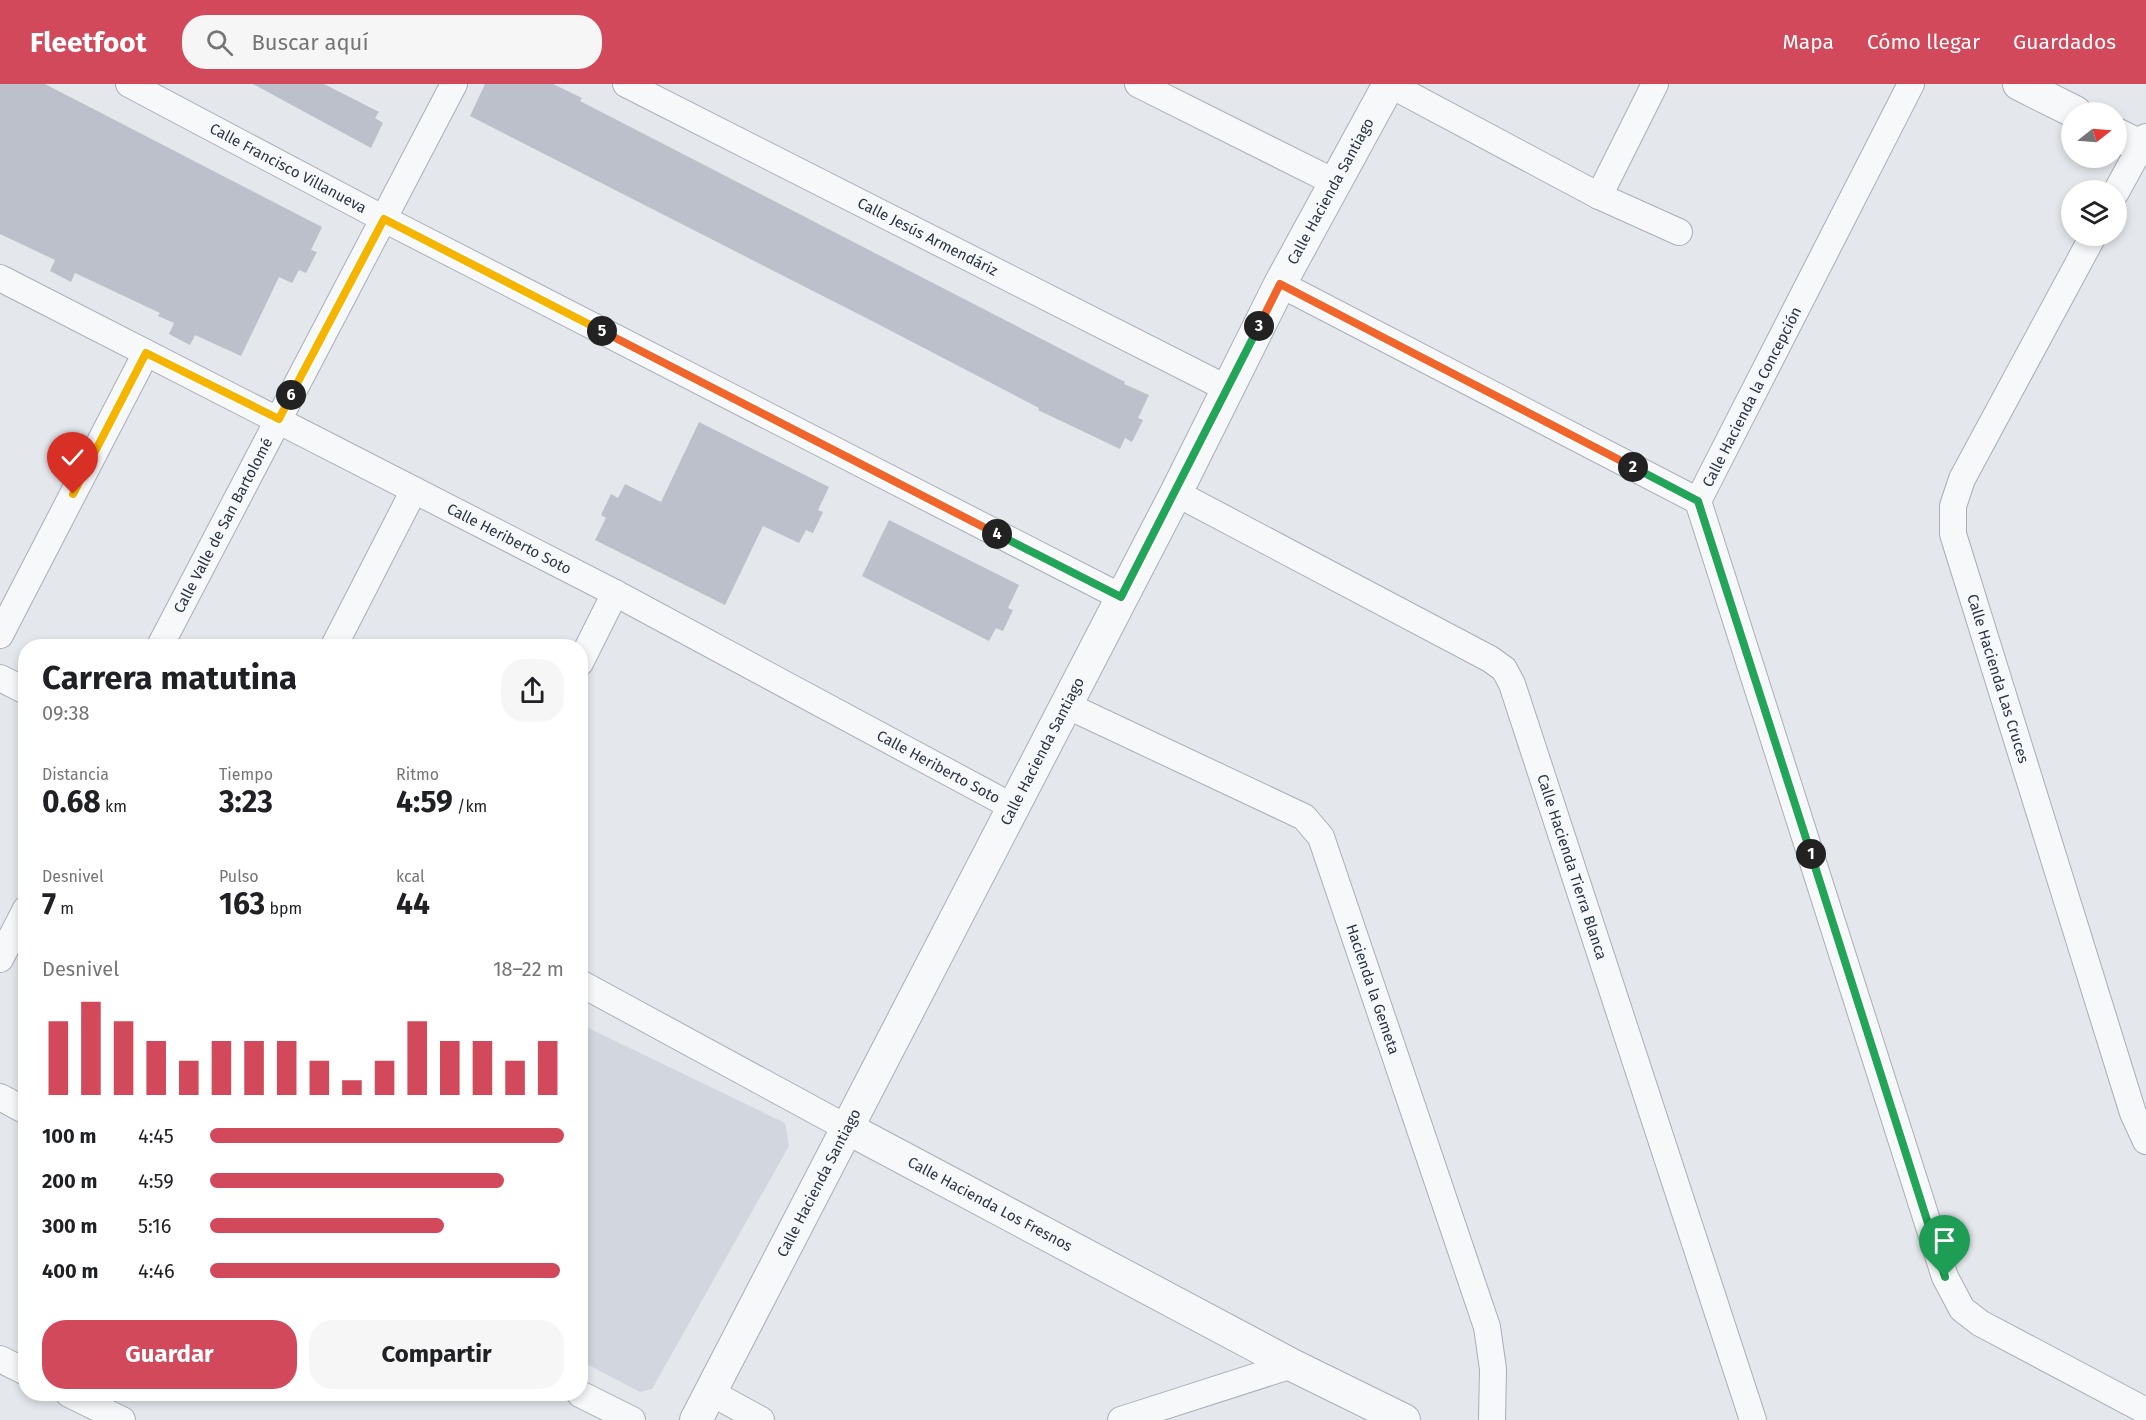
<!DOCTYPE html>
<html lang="es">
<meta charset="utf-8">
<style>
body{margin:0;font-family:"Fira Sans",sans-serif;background:#f6f6f6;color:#202124;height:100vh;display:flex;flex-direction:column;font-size:22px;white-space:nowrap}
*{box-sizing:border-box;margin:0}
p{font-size:20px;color:#757577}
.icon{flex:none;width:33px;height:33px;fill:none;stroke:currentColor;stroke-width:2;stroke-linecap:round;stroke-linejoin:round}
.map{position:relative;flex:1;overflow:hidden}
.side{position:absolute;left:18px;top:555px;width:570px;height:762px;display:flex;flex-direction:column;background:#fff;border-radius:24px;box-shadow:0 3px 9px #0003}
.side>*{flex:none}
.needle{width:39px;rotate:73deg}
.controls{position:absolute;left:2061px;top:18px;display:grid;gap:12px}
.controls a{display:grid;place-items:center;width:66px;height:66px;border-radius:50%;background:#fff;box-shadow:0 3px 9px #0003;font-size:30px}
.pin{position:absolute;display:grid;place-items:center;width:51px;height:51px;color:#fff;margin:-62px -26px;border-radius:50% 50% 50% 0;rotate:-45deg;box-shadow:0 0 6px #0007}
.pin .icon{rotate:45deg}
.km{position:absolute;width:30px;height:30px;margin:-15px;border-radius:50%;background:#222;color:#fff;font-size:16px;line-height:30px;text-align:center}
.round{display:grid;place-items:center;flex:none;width:63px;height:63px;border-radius:24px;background:#f6f6f6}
.overview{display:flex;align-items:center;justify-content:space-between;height:102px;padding:0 24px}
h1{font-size:33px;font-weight:700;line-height:45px}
.stats{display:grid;grid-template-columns:repeat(3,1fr);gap:9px;height:102px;padding:6px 24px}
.stats div{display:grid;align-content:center}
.stats b{font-size:30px;font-weight:700}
.stats small{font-size:16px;font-weight:400}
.stats p{font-size:16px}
.chart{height:168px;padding:12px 24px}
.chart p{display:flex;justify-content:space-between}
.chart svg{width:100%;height:108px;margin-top:6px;stroke:#d1495b;stroke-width:6}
.cta{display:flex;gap:12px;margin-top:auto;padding:12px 24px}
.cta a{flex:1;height:69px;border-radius:24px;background:#d1495b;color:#fff;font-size:24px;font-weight:700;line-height:69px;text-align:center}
.cta a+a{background:#f6f6f6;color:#202124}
ul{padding:0 24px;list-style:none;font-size:20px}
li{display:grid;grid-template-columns:96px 72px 1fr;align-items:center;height:45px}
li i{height:15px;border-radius:8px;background:#d1495b}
header{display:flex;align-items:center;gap:36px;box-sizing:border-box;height:84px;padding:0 30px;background:#d1495b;color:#fff}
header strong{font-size:28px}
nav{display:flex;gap:33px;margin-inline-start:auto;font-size:21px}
.search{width:420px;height:54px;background:#f6f6f6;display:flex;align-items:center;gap:15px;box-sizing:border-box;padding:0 21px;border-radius:24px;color:#757577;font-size:22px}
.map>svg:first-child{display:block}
</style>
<header>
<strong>Fleetfoot</strong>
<div class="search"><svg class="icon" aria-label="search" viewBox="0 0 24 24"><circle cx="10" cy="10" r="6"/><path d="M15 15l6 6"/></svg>Buscar aquí</div>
<nav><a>Mapa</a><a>Cómo llegar</a><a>Guardados</a></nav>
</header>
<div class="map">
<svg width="2146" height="1336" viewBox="0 0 2146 1336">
<rect width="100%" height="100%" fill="#e4e7ec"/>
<polygon fill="#d2d6de" points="580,940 785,1039 789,1062 652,1305 640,1308 581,1277"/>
<g fill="#bbc0ca">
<polygon points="0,0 45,0 322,143 311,166 317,168 306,189 299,186 292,199 279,193 241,272 195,251 190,261 169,250 174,239 158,232 160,229 75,189 71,198 50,187 55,176 0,150"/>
<polygon points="253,0 324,0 379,28 375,34 383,39 371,64"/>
<polygon points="485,0 553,0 582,14 580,17 1125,298 1124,300 1149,311 1138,334 1143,336 1132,358 1125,354 1120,365 1038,326 1039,324 874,238 470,32"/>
<polygon points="699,338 829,403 818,426 823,428 813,449 806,446 799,459 763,442 725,521 595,456 606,434 601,431 611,410 618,414 625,400 661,418"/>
<polygon points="889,436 1019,501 1008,524 1013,526 1003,547 996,544 989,557 862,492"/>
</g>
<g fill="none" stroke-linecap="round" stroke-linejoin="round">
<defs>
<g id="minor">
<path id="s1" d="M129,0l255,135 737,378"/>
<path id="s2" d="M626,0l602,305"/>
<polyline points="1138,0 1336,99"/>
<polyline points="1389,0 1599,112 1679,148"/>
<polyline points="1911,0 1698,417 1945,1193 1962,1225 1980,1239 2146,1327"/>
<polyline points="2116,108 2146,53"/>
<polyline points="1599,112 1655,0"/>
<path id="s3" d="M2093,152l-131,243 -9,27v28l180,579 13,28"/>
<path id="s4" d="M0,194l615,315 398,214"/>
<polyline points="1280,200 1698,417"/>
<path id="s5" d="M1176,409l314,166 14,10 8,15 241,736"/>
<polyline points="0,551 146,269"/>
<path id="s6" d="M160,562l294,-562"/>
<polyline points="334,562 414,406"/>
<polyline points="580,579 615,509"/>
<polyline points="0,594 26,607"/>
<path id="s7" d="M1066,621l238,112 17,20 166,490 6,42 -1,51"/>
<polyline points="0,875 26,825"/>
<polyline points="580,899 847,1044"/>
<polyline points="0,1013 26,1027"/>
<polyline points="0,1275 26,1288"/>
<polyline points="710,1308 761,1336"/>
<polyline points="69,1310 122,1336"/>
<polyline points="580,1310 632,1336"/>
<polyline points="1121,1336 1292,1281"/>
</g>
<g id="tertiary">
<polyline points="2019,0 2075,28"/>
<polyline points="2116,50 2146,65"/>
<path id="s8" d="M847,1044l445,237 112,55"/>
<path id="s9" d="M696,1336l480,-927 104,-209 109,-200"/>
</g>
</defs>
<use href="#minor" stroke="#a9aeb7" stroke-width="28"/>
<use href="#tertiary" stroke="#a9aeb7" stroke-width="34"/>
<use href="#minor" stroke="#f7f8fa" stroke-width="26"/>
<use href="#tertiary" stroke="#f7f8fa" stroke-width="32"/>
</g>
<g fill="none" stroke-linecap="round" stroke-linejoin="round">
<defs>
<polyline id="split-1" points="1811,770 1945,1193"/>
<polyline id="split-2" points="1633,383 1698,417 1811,770"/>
<polyline id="split-3" points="1259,242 1280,200 1633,383"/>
<polyline id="split-4" points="997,450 1121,513 1259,242"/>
<polyline id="split-5" points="602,247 997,450"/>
<polyline id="split-6" points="291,311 384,135 602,247"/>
<polyline id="split-7" points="73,410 146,269 279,335 291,311"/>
</defs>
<use href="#split-1" stroke="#fff" stroke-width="12"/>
<use href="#split-2" stroke="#fff" stroke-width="12"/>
<use href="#split-3" stroke="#fff" stroke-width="12"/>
<use href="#split-4" stroke="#fff" stroke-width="12"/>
<use href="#split-5" stroke="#fff" stroke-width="12"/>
<use href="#split-6" stroke="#fff" stroke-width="12"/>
<use href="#split-7" stroke="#fff" stroke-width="12"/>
<use href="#split-1" stroke="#22a559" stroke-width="8"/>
<use href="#split-2" stroke="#22a559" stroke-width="8"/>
<use href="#split-3" stroke="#f0652b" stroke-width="8"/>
<use href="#split-4" stroke="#22a559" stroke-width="8"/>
<use href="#split-5" stroke="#f0652b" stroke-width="8"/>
<use href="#split-6" stroke="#f5b400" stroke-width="8"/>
<use href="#split-7" stroke="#f5b400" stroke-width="8"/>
</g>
<g text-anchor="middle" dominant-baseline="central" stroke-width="4.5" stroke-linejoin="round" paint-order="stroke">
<g font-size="15" fill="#2b3445" stroke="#f4f6f9">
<text stroke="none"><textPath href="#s1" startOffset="180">Calle Francisco Villanueva</textPath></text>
<text stroke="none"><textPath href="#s9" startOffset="1383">Calle Hacienda Santiago</textPath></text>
<text stroke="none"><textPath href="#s2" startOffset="338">Calle Jesús Armendáriz</textPath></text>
<text transform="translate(1752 313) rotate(-63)">Calle Hacienda la Concepción</text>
<text stroke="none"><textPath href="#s6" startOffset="136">Calle Valle de San Bartolomé</textPath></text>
<text stroke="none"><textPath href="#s4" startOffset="572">Calle Heriberto Soto</textPath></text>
<text stroke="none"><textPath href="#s3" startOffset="484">Calle Hacienda Las Cruces</textPath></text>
<text stroke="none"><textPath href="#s9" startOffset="753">Calle Hacienda Santiago</textPath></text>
<text stroke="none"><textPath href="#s4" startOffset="1058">Calle Heriberto Soto</textPath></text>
<text stroke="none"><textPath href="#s5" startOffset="582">Calle Hacienda Tierra Blanca</textPath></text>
<text stroke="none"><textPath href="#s7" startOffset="450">Hacienda la Gemeta</textPath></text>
<text stroke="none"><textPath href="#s9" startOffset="267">Calle Hacienda Santiago</textPath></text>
<text stroke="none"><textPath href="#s8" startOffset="162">Calle Hacienda Los Fresnos</textPath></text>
</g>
</g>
</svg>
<div class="controls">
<a><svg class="needle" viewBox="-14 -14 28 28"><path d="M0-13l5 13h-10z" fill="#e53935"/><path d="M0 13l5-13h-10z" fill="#757577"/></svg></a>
<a><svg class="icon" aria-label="layers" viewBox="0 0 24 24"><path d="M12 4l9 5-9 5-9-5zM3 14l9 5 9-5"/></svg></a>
</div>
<div class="pin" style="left:1945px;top:1193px;background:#1e9e55"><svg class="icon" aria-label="arrive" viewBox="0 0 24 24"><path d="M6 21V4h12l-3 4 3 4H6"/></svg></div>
<div class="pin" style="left:73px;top:410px;background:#d93025"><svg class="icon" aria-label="check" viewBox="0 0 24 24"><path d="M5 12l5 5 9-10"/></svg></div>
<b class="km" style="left:1811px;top:770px">1</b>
<b class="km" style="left:1633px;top:383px">2</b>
<b class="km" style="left:1259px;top:242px">3</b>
<b class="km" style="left:997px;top:450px">4</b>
<b class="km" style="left:602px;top:247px">5</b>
<b class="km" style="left:291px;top:311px">6</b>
<section class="side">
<div class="overview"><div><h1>Carrera matutina</h1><p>09:38</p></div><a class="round"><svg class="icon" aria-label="share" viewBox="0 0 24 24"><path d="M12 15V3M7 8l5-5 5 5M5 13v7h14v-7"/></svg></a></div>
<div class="stats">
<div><p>Distancia</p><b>0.68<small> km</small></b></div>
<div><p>Tiempo</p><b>3:23</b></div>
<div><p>Ritmo</p><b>4:59<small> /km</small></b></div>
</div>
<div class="stats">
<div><p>Desnivel</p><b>7<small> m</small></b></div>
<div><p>Pulso</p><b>163<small> bpm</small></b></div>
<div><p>kcal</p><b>44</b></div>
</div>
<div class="chart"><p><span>Desnivel</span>18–22 m</p>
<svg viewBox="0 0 160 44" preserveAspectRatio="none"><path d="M5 44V14M15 44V6M25 44V14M35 44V22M45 44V30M55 44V22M65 44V22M75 44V22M85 44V30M95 44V38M105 44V30M115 44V14M125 44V22M135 44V22M145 44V30M155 44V22"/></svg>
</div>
<ul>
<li><b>100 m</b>4:45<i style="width:100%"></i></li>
<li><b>200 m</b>4:59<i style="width:83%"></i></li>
<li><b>300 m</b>5:16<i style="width:66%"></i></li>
<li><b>400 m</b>4:46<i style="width:99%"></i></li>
</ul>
<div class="cta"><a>Guardar</a><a>Compartir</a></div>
</section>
</div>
